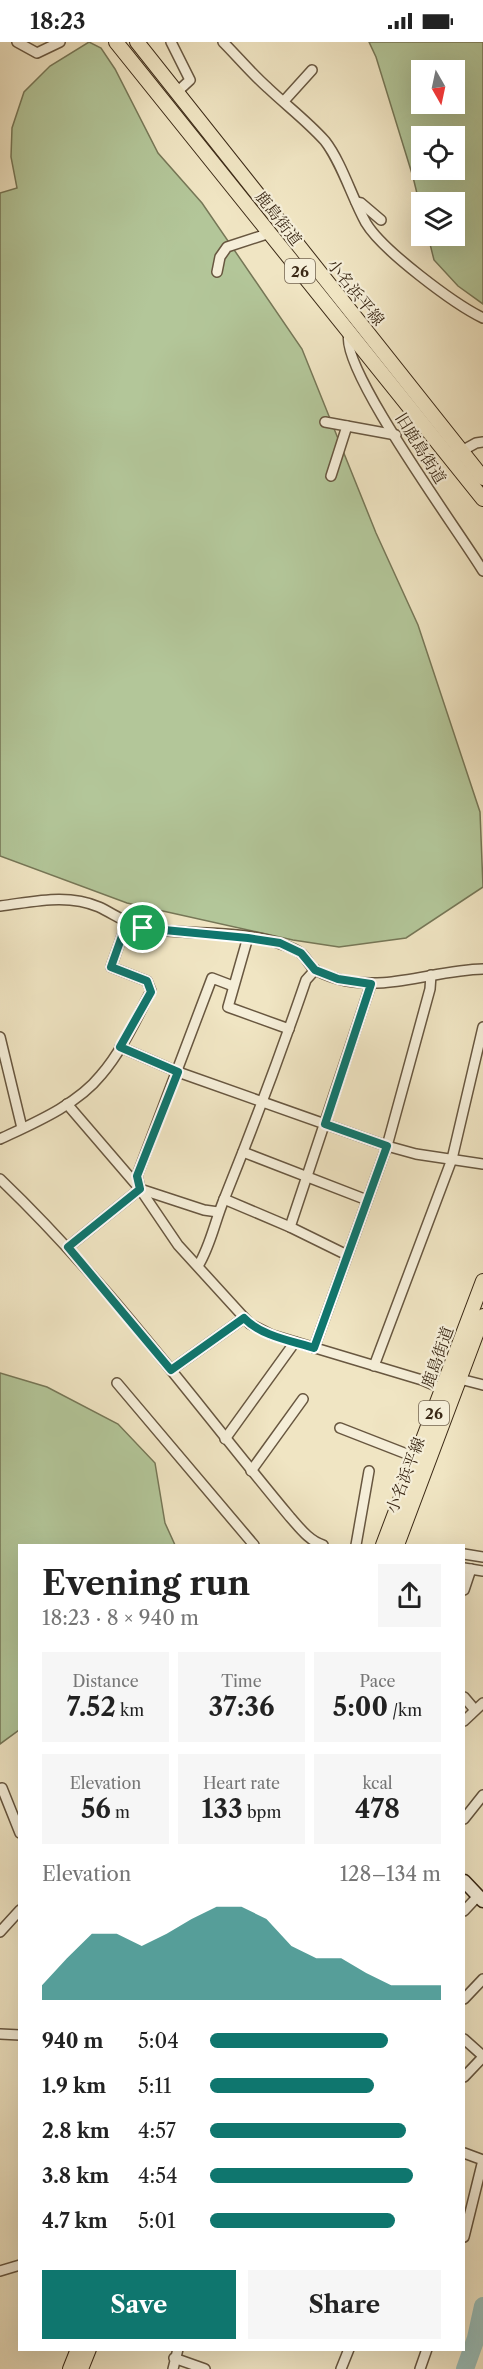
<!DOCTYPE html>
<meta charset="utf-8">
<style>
body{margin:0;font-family:"Libre Caslon Text","Noto Serif JP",serif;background:#f6f6f6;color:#222;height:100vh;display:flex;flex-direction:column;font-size:22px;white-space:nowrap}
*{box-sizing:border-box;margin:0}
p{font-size:20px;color:#767676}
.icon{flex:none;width:33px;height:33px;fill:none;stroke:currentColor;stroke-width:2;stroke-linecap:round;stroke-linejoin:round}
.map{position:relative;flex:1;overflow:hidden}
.drawer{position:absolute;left:18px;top:1502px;width:447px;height:807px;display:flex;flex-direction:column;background:#fff;border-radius:0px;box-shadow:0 6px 24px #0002}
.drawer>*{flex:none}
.needle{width:39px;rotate:171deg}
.controls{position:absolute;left:411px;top:18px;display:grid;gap:12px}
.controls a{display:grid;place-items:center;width:54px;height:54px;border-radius:0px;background:#fff;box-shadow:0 6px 24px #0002;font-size:30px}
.pin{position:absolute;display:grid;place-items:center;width:51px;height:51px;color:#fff;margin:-26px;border:3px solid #fff;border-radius:50%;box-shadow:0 2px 6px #0007}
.round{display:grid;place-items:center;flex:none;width:63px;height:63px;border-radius:0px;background:#f6f6f6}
.headline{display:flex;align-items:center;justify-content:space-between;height:102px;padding:0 24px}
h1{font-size:33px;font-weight:700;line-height:45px}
.figures{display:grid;grid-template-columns:repeat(3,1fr);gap:9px;height:102px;padding:6px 24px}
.figures div{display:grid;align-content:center;border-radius:0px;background:#f6f6f6;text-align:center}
.figures b{font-size:26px;font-weight:700}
.figures small{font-size:16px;font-weight:400}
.figures p{font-size:16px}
.chart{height:168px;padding:12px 24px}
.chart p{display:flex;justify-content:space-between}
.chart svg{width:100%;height:108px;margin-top:6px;fill:#0f766e;opacity:.7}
.button{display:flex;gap:12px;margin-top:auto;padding:12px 24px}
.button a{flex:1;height:69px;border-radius:0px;background:#0f766e;color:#fff;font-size:24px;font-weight:700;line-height:69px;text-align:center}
.button a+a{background:#f6f6f6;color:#222}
ul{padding:0 24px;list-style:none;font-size:20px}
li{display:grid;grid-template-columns:96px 72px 1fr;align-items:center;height:45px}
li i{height:15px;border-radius:8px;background:#0f766e}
.status{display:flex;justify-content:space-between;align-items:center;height:42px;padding:0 30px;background:#fff;direction:ltr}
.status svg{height:16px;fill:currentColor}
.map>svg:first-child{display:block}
</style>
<div class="status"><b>18:23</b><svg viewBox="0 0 49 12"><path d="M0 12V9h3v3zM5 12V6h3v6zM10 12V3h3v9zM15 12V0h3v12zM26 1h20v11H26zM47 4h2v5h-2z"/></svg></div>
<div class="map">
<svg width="483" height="2327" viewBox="0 0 483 2327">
<rect width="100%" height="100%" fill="#f0e5c3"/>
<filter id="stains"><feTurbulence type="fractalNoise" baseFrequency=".00333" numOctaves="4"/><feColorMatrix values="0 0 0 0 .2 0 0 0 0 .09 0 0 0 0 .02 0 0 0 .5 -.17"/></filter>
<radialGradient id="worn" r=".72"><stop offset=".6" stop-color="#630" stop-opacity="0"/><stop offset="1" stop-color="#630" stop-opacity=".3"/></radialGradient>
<g fill="#b3c699" stroke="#767757" stroke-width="1.5" fill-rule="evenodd">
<polygon points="89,0 101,6 115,27 158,111 202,161 302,307 376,491 418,583 480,770 483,845 406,896 339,905 293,898 127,861 0,814 0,151 17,146 11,115 12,86 24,50 50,24"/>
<path d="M369,0h114v262l-25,-18 -24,-26 -6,-24h26v-34h-32l-1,8 -8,-33 -37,-120zM422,28h32v34h-32zM422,94h32v34h-32z"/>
<polygon points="0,1331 47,1345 118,1382 155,1421 165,1481 175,1503 20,1503 19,1688 0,1702"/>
</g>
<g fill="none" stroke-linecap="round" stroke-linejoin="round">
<polyline stroke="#9bbeb8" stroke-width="18" points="465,2327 476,2296 483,2264"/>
<defs>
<g id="street">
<polyline points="17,0 37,11 60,0"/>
<polyline points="171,0 190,38 177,50"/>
<path d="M223,0c15,15 29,32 45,46 19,18 39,33 57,53 17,22 27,57 41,82 16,27 88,81 117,95"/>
<polyline points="284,59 312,28"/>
<polyline points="356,160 361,161 381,178"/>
<polyline points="217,230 220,215 227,205 270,191"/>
<path d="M349,292c-11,33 112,200 134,237"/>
<polyline points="325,380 396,393"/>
<polyline points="458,411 476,401 483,400"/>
<polyline points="331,434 347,384"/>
<path d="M0,864c33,-4 67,-13 99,1 15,7 29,18 46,21 43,8 95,1 136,16 6,2 16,6 21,10 4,4 7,10 11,14 6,5 18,9 25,11 49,13 96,-9 145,-10"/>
<polyline points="248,895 228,965 289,987"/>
<polyline points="0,995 22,1086"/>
<polyline points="120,1005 178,1030 387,1104 416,1112 483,1122"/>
<polyline points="67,1062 140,1147 178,1203 250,1282 272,1293 422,1338 443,1347"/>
<path d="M0,1097c34,-16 77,-34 101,-64 21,-24 35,-56 50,-84l-4,-10 -36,-14 16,-45"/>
<polyline points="243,1110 367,1158"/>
<path d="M0,1137c108,103 195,224 290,338 9,10 19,24 33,28"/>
<polyline points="224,1157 290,1185 347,1213"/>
<polyline points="218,1170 204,1168 140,1147 137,1134 212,936 233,944"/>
<polyline points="290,1185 371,942"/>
<polyline points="68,1205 140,1147"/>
<path d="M198,1224c13,-21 17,-46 27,-69 29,-72 56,-144 81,-217l9,-10"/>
<polyline points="314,1306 387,1104 430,947 431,933"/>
<polyline points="374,1324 452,1117 483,985"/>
<polyline points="171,1328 244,1276"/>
<polyline points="456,1336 483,1343"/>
<polyline points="117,1341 254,1503"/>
<polyline points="340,1386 417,1416"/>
<polyline points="225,1397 295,1300"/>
<polyline points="251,1429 303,1357"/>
<polyline points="356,1503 369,1429"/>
<polyline points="464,1512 483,1515"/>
<polyline points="464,1526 483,1529"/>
<polyline points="464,1548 471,1527"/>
<polyline points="464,1655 475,1668"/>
<polyline points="464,1679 483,1661"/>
<polyline points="2,1746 20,1791"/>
<polyline points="464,1777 483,1753"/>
<polyline points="464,1869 478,1854"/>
<polyline points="0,1890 20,1868"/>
<polyline points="464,1957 483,1937"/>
<polyline points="0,1992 20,1993"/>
<polyline points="464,1997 483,2014"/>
<polyline points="464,2035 483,2015"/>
<polyline points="464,2111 483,2118 464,2195"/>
<polyline points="0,2229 20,2223"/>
<polyline points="174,2316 205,2327"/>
<polyline points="173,2327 178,2307"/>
<polyline points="341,2327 349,2307"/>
<polyline points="420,2327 427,2307"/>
</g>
<polyline id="secondary" points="464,1839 483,1859"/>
<g id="primary">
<polyline points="116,0 483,457"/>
<polyline points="137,0 483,436"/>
<polyline points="383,1503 483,1239"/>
<polyline points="397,1503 483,1274"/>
<polyline points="70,2327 78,2307"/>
<polyline points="81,2327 89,2307"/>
</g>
</defs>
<use href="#street" stroke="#685740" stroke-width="12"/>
<use href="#secondary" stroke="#3a2815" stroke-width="15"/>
<use href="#primary" stroke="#3a2815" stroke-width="16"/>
<use href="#street" stroke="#f5eed8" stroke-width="9"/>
<use href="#secondary" stroke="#f5eed8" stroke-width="12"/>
<use href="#primary" stroke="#f0e5c3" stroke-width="14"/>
</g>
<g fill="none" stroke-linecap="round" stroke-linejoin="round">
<defs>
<path id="route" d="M127,880l16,6 105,10 32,5 21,10 14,17 23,9 33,5 -46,140 62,22 -73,202c-22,-7 -53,-12 -70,-30l-73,52 -103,-123 72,-58 -3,-13 41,-104 -58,-25 31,-55 -4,-11 -36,-14z"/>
</defs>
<use href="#route" stroke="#fff" stroke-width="12"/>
<use href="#route" stroke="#0f766e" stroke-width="8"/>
</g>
<g text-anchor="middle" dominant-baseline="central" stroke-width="4.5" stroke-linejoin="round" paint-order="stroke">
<g fill="#f5eed8" stroke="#726350" stroke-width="1.5">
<rect x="285" y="217" width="30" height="24" rx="4.5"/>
<rect x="419" y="1359" width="30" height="24" rx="4.5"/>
</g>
<g font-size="15" font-weight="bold" fill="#3a2815">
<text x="300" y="229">26</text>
<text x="434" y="1371">26</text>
</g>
<g font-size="16" fill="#3a2815" stroke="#f5eed8">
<text transform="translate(279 176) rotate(52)">鹿島街道</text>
<text transform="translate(356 250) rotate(51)">小名浜平線</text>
<text transform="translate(421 406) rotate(58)">旧鹿島街道</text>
<text transform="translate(437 1315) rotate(-70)">鹿島街道</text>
<text transform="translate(405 1433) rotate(-69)">小名浜平線</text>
</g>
</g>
<rect width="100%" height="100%" filter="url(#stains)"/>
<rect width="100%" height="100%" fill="url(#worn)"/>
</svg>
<div class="controls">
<a><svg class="needle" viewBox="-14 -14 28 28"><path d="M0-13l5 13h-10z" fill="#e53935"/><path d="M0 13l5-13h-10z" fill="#767676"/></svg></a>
<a><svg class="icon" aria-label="locate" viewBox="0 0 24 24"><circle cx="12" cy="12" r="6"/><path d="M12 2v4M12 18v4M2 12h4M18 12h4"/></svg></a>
<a><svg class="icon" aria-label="layers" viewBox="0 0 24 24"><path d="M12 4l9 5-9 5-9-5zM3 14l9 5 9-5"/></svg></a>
</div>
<div class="pin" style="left:143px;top:886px;background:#1e9e55"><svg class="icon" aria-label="arrive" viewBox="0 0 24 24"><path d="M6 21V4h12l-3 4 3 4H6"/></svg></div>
<section class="drawer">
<div class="headline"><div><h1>Evening run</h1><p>18:23 · 8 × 940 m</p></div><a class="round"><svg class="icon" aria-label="share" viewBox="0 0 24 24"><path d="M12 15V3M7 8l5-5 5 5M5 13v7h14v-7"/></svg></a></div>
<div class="figures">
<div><p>Distance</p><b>7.52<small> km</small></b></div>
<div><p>Time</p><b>37:36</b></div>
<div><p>Pace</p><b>5:00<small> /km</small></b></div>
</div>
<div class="figures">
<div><p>Elevation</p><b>56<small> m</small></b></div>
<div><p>Heart rate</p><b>133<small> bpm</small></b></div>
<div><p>kcal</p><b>478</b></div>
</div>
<div class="chart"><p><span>Elevation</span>128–134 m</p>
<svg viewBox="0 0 160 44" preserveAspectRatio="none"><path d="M0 44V38L10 27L20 17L30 17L40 22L50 17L60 11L70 6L80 6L90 11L100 22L110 27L120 27L130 33L140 38L150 38L160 38V44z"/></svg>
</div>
<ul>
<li><b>940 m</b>5:04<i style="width:77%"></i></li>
<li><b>1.9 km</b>5:11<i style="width:71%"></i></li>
<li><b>2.8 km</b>4:57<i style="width:85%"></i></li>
<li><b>3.8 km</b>4:54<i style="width:88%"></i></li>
<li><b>4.7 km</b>5:01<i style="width:80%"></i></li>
</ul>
<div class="button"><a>Save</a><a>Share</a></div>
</section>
</div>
